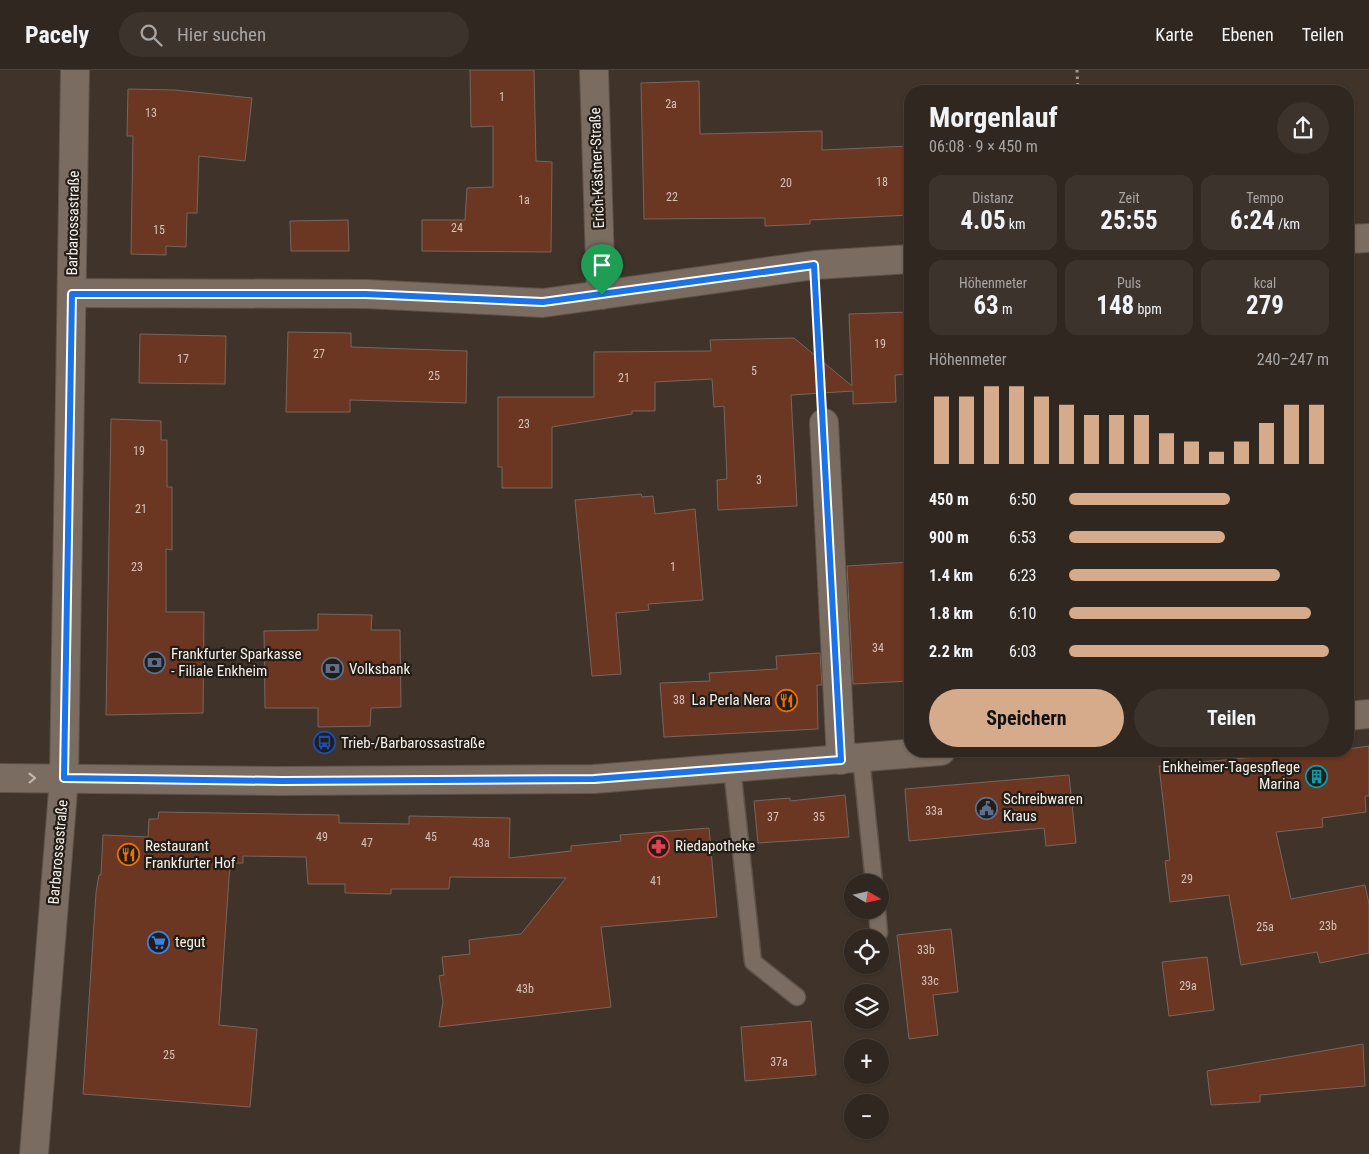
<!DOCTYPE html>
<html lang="de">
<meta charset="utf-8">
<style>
body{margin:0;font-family:"Roboto Condensed",sans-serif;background:#3c332d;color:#f1f3f6;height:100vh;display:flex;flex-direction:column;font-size:19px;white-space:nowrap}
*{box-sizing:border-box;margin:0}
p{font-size:16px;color:#a8a5a5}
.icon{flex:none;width:28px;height:28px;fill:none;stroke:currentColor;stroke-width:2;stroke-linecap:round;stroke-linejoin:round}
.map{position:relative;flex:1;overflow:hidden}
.side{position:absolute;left:904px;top:15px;width:450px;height:672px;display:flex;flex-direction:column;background:#302720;border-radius:20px;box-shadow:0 1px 4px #0004,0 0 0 1px #4b443e}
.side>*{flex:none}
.needle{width:32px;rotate:99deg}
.buttons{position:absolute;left:844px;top:804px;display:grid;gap:10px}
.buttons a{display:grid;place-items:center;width:45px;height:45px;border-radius:50%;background:#302720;box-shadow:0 1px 4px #0004,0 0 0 1px #4b443e;font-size:25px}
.pin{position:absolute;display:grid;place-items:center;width:42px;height:42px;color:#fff;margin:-51px -21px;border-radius:50% 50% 50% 0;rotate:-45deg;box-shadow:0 0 5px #0007}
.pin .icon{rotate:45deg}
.round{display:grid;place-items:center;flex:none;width:52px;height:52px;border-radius:26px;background:#3c332d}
.headline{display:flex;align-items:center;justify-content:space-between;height:85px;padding:0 25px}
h1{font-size:28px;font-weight:700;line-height:38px}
.metrics{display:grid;grid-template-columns:repeat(3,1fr);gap:8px;height:85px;padding:5px 25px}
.metrics div{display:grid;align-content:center;border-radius:12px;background:#3c332d;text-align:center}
.metrics b{font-size:25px;font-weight:700}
.metrics small{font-size:14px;font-weight:400}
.metrics p{font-size:14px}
.chart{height:140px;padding:10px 25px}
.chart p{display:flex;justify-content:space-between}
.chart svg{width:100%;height:90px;margin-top:5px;stroke:#d6ab8b;stroke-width:6}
.action{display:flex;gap:10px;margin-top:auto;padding:10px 25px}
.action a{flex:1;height:58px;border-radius:30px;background:#d6ab8b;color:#111;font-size:20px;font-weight:700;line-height:58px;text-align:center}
.action a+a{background:#3c332d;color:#f1f3f6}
ul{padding:0 25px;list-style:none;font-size:16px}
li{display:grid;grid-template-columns:80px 60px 1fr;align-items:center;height:38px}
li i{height:12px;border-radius:6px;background:#d6ab8b}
header{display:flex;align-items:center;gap:30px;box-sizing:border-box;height:70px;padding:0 25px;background:#302720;border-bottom:1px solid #4b443e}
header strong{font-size:24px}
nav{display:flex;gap:28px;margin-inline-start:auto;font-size:18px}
.search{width:350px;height:45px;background:#3c332d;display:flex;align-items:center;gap:12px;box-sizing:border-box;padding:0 18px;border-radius:28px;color:#a8a5a5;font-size:19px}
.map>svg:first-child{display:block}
</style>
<header>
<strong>Pacely</strong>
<div class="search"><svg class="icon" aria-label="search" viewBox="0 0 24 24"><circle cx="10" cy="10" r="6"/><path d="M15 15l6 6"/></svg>Hier suchen</div>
<nav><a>Karte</a><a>Ebenen</a><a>Teilen</a></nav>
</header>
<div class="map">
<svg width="1369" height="1084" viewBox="0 0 1369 1084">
<rect width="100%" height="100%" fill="#40342a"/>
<g fill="#6b3622" stroke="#77665f">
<polygon points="470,0 534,0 536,91 552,92 551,182 422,181 422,150 465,150 467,118 493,117 493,56 471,57"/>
<polygon points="699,11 700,64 822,61 822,80 910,76 910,145 810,150 810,154 765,156 765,148 644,149 641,13"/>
<polygon points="128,19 175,20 252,28 245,91 199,86 197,143 187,143 186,177 166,176 166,185 131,184 133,66 127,66"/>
<polygon points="348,150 349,181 291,181 290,151"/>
<polygon points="910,242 910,304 895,305 896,332 853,334 853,321 791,325 797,436 718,440 717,410 727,409 724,336 714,337 712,309 655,312 655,341 632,341 632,344 552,357 552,418 502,418 502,397 498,397 498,327 594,327 594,282 711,281 710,270 794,268 852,316 849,244"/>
<polygon points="288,262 351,263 351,277 467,281 466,333 350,330 350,342 286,342"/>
<polygon points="140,264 226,266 225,314 139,313"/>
<polygon points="111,349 161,351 161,370 167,370 167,417 172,417 172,480 166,479 166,542 204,542 203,643 106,645"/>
<polygon points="641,424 642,427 653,426 655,444 695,439 703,530 648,534 649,540 616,543 621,604 592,606 575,430"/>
<polygon points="910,492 910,611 853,614 847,496"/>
<polygon points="318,544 372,545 371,560 400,560 401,637 371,638 370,656 318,657 318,638 265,638 264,561 318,560"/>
<polygon points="820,583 822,615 817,615 818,659 664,667 660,613 710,611 709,603 777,599 776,586"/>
<polygon points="1369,676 1369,726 1365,726 1366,742 1322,748 1323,757 1276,762 1291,829 1365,815 1369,834 1369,883 1320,893 1317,882 1241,895 1229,825 1170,832 1165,791 1170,790 1159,696 1322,681 1348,681 1348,679"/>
<polygon points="1069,705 1076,773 1046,776 1044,758 909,771 905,719"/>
<polygon points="845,725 849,767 758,773 754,731 790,728 790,731"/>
<polygon points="159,742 339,745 339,753 409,754 409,746 510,748 509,788 571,781 571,776 621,771 620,765 709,758 717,847 601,857 611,937 439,957 443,932 439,906 444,905 442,887 470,884 469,870 521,864 566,808 450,807 449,819 391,819 391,824 345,823 345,814 308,814 306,787 243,786 243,793 230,793 219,955 257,959 250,1037 83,1024 96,823 99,805 101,805 103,765 148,767 149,749 158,749"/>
<polygon points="951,859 958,922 933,925 938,965 909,969 897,865"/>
<polygon points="1207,887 1214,940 1169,946 1162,892"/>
<polygon points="811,951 816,1005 745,1011 741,957"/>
<polygon points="1363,974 1365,1016 1260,1025 1260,1032 1211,1035 1207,1001"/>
</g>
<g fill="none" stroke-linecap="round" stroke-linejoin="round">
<defs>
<g id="service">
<polyline points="861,688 874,812"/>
<polyline points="732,698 753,892 797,927"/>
<polyline points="877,840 879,863"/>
</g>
<g id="minor">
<polyline points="594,0 601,225"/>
<polyline points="1348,169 1369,168"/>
<polyline points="72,223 366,224 543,233 815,195 910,189"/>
<polyline points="824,353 841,690"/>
<polyline points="1348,646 1369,644"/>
<polyline points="0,708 281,711 594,709 941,681"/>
<polyline points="34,1084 64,708 75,0"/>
</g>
</defs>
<use href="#service" stroke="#5d534a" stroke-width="19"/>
<use href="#minor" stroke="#5d534a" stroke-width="30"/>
<g stroke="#a49a91" stroke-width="3" stroke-dasharray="2.5 4" stroke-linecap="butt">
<polyline points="1077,0 1078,21"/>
<polyline points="817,228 822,322"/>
</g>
<use href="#service" stroke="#7a6c61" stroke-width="16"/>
<use href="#minor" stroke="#7a6c61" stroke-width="28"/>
</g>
<defs><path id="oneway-chevron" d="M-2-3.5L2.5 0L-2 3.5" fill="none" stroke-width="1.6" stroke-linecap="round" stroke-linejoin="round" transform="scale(1.25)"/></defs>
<use stroke="#c6bbb3" href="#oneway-chevron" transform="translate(32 708) rotate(-1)"/>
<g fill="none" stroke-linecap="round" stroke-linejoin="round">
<defs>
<polygon id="route" points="814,195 841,690 594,709 282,711 64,708 72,224 366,224 543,232"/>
</defs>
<use href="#route" stroke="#fff" stroke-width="10"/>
<use href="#route" stroke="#1a73e8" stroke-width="6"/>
</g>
<defs>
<symbol id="bank-ring" viewBox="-11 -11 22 22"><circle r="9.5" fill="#231d18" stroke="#5c6f8a" stroke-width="1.5"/><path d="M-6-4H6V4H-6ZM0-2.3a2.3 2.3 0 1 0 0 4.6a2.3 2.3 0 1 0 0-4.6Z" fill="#5c6f8a"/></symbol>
<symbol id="restaurant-ring" viewBox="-11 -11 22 22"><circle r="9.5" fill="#231d18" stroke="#e8710a" stroke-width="1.5"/><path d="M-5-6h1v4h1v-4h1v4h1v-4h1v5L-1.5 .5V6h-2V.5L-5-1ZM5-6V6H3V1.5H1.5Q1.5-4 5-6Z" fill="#e8710a"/></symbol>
<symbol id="bus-ring" viewBox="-11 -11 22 22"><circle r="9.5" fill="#231d18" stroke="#1a4fb4" stroke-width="1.5"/><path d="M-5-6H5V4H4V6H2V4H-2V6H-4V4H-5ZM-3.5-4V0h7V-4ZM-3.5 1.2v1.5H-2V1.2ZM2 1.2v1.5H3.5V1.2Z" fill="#1a4fb4"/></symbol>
<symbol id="building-ring" viewBox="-11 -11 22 22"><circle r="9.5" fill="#231d18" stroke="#0f9aa8" stroke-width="1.5"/><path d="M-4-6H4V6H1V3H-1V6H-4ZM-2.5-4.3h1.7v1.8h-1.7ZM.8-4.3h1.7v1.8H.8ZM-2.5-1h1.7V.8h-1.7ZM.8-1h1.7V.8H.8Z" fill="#0f9aa8"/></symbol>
<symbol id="civic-ring" viewBox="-11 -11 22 22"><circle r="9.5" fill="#231d18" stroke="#5c6f8a" stroke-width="1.5"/><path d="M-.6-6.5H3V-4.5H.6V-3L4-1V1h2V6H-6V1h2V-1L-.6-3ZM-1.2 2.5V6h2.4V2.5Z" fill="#5c6f8a"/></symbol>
<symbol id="pharmacy-ring" viewBox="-11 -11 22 22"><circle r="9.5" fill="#231d18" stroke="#e0444e" stroke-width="1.5"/><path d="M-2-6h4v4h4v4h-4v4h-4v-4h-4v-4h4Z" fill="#e0444e"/></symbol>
<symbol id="supermarket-ring" viewBox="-11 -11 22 22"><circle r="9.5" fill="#231d18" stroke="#3f7fe0" stroke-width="1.5"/><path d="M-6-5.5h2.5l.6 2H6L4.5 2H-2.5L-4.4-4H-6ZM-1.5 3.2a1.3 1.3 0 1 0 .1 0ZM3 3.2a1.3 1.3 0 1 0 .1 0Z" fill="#3f7fe0"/></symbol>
</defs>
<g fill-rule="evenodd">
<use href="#bank-ring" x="142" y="580" width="25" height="25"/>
<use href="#bank-ring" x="320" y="586" width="25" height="25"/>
<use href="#restaurant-ring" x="774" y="618" width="25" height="25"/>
<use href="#bus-ring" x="312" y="660" width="25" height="25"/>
<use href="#building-ring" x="1304" y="694" width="25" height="25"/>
<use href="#civic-ring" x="974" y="726" width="25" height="25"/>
<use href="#pharmacy-ring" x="646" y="764" width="25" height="25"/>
<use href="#restaurant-ring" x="116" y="772" width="25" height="25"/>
<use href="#supermarket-ring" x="146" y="860" width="25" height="25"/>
</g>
<g text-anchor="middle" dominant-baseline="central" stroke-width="4.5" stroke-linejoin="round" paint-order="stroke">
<g font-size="12" fill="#d5c2b7">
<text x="502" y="27">1</text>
<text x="671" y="34">2a</text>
<text x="151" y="43">13</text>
<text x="882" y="112">18</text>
<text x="786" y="113">20</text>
<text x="672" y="127">22</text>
<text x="524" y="130">1a</text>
<text x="457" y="158">24</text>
<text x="159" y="160">15</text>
<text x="880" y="274">19</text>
<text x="319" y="284">27</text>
<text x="183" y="289">17</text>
<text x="754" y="301">5</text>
<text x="434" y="306">25</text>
<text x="624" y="308">21</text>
<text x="524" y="354">23</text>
<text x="139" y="381">19</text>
<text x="759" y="410">3</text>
<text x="141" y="439">21</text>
<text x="137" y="497">23</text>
<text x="673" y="497">1</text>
<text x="878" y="578">34</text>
<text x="679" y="630">38</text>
<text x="934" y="741">33a</text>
<text x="773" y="747">37</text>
<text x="819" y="747">35</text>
<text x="322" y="767">49</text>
<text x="431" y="767">45</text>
<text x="367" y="773">47</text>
<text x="481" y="773">43a</text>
<text x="1187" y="809">29</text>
<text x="656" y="811">41</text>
<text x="1328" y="856">23b</text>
<text x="1265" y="857">25a</text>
<text x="926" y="880">33b</text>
<text x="930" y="911">33c</text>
<text x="1188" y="916">29a</text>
<text x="525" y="919">43b</text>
<text x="169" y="985">25</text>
<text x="779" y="992">37a</text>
</g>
<g font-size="15" fill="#f8f0e9" stroke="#231d18">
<text transform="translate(597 98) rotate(-92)">Erich-Kästner-Straße</text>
<text transform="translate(73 153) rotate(-89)">Barbarossastraße</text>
<text transform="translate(58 782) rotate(-85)">Barbarossastraße</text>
</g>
<g font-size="15" fill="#f8f0e9" stroke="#231d18" text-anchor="start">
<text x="171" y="584">Frankfurter Sparkasse<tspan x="171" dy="17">- Filiale Enkheim</tspan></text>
<text x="349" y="599">Volksbank</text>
<text x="771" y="630" text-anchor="end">La Perla Nera</text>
<text x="341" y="673">Trieb-/Barbarossastraße</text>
<text x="1300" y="697" text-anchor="end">Enkheimer-Tagespflege<tspan x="1300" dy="17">Marina</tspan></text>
<text x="1003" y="729">Schreibwaren<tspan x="1003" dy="17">Kraus</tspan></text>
<text x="145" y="776">Restaurant<tspan x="145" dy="17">Frankfurter Hof</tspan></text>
<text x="675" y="776">Riedapotheke</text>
<text x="175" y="872">tegut</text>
</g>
</g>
</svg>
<div class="buttons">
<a><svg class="needle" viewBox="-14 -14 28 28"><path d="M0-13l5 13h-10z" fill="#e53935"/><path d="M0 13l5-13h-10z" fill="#a8a5a5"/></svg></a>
<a><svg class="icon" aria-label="locate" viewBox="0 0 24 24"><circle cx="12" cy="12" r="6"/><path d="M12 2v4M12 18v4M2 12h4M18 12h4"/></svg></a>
<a><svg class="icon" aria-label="layers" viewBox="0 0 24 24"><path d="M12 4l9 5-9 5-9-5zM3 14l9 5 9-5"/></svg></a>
<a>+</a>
<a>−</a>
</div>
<div class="pin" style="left:602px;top:225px;background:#1e9e55"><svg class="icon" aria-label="arrive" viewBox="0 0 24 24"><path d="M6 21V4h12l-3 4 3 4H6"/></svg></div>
<section class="side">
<div class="headline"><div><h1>Morgenlauf</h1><p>06:08 · 9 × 450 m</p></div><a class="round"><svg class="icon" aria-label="share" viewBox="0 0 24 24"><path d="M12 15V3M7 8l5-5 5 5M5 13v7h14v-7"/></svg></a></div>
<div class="metrics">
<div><p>Distanz</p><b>4.05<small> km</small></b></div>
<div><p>Zeit</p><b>25:55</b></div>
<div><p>Tempo</p><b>6:24<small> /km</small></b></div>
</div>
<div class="metrics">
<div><p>Höhenmeter</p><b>63<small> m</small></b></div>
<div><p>Puls</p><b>148<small> bpm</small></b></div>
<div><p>kcal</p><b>279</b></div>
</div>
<div class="chart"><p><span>Höhenmeter</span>240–247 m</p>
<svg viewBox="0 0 160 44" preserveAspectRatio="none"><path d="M5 44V11M15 44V11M25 44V6M35 44V6M45 44V11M55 44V15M65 44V20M75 44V20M85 44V20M95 44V29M105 44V33M115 44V38M125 44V33M135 44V24M145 44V15M155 44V15"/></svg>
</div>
<ul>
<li><b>450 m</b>6:50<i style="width:62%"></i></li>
<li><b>900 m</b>6:53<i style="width:60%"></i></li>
<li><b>1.4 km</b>6:23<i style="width:81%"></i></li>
<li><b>1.8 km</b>6:10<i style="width:93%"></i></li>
<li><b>2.2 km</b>6:03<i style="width:100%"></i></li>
</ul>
<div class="action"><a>Speichern</a><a>Teilen</a></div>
</section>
</div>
